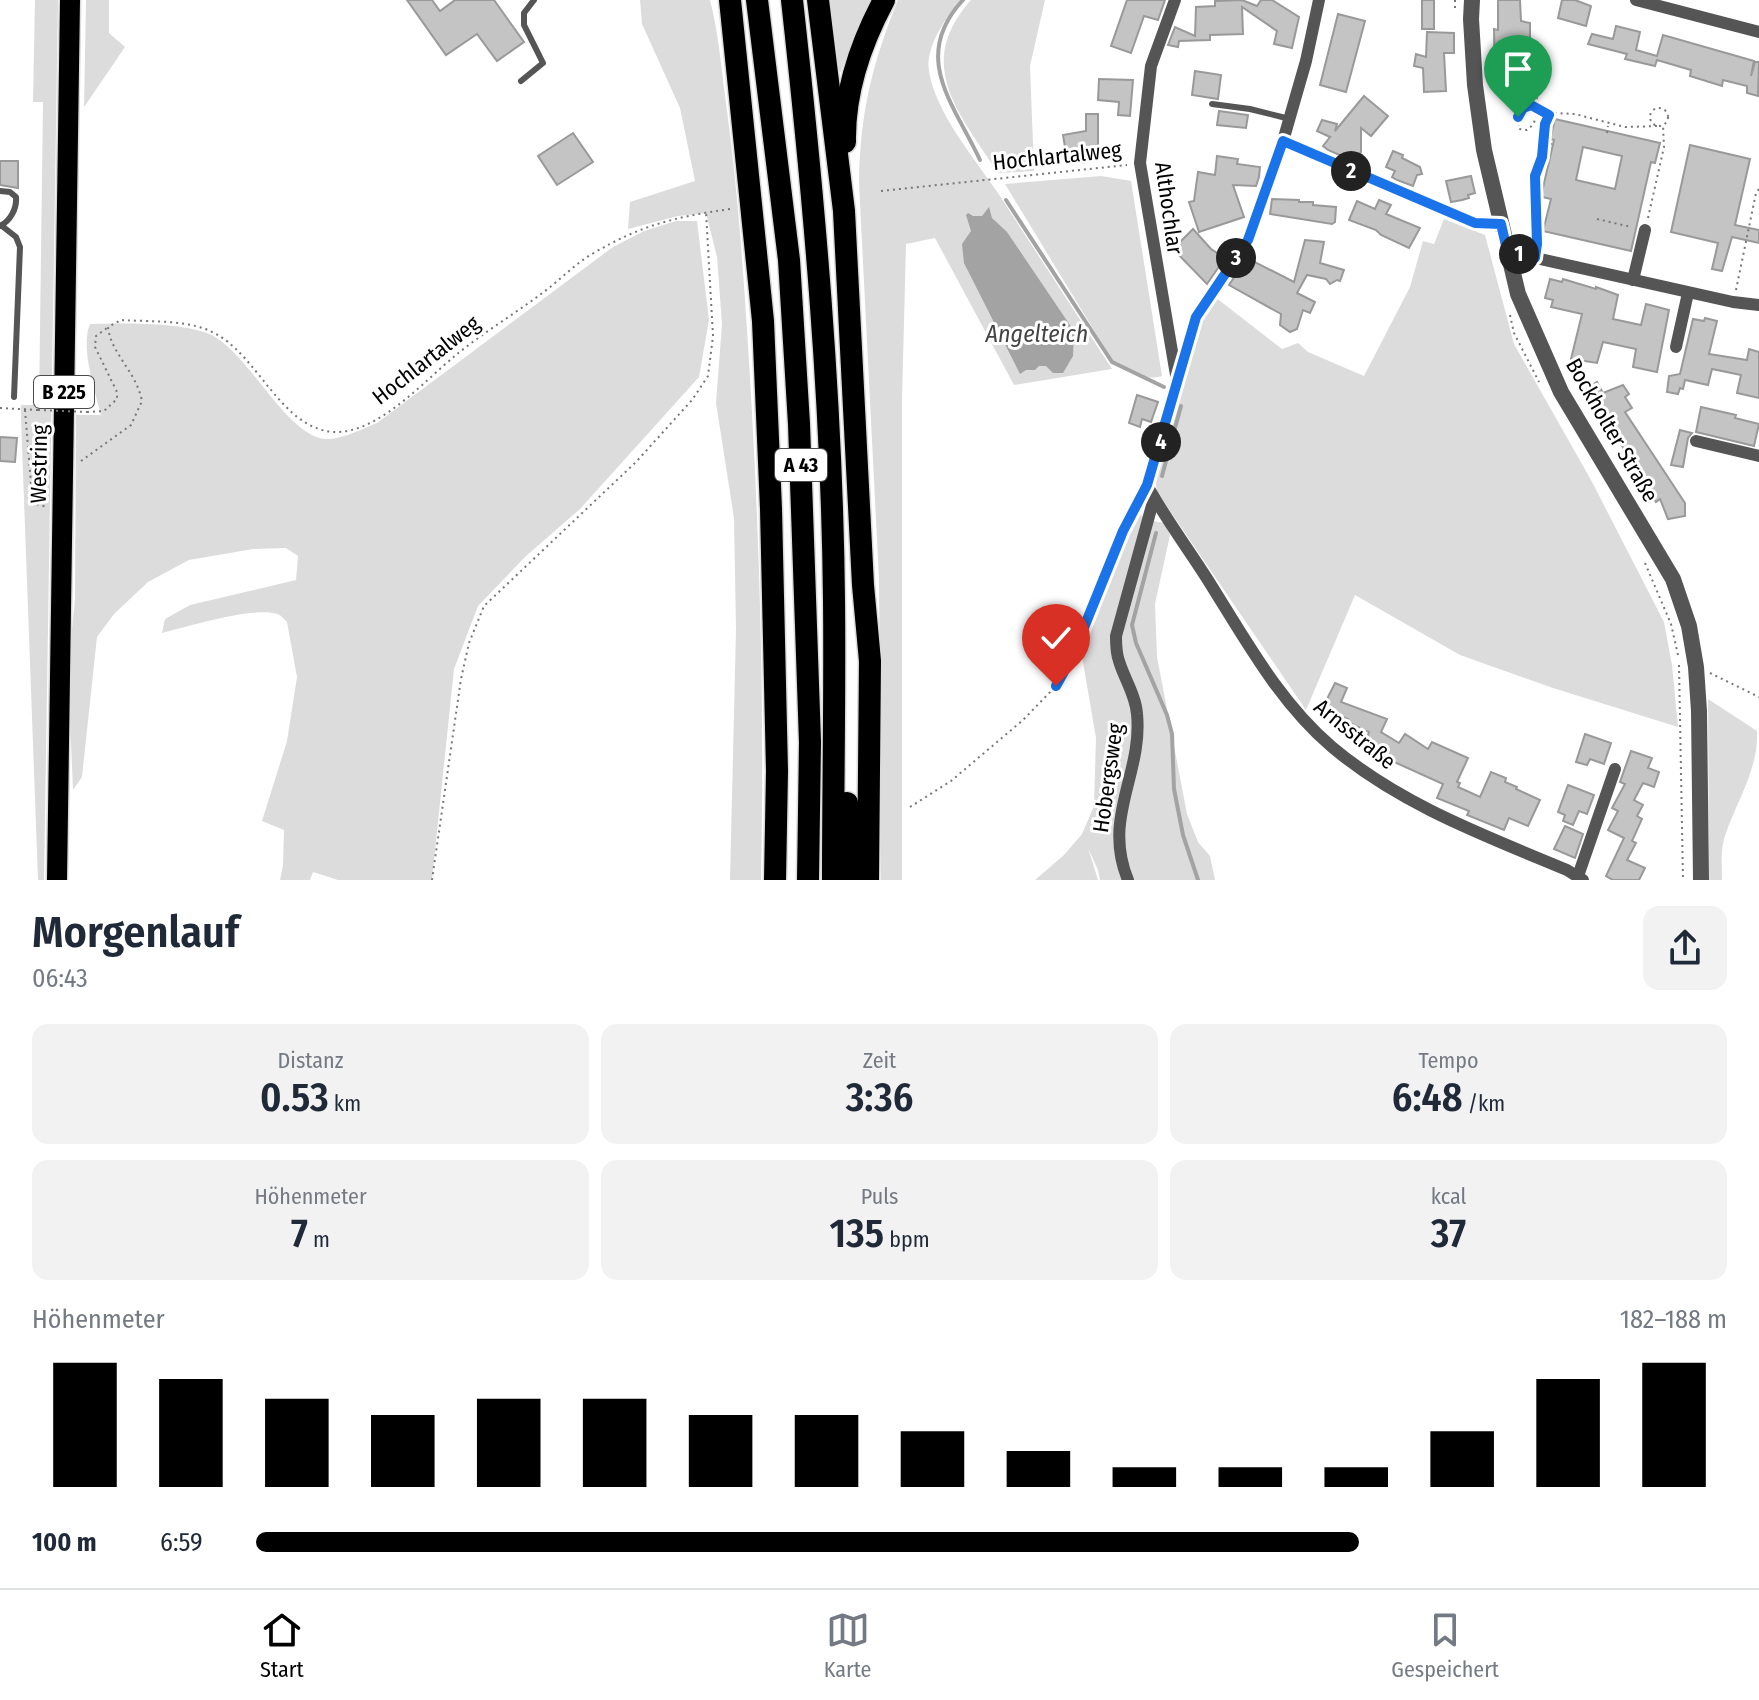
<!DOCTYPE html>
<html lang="de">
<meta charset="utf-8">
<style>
body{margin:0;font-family:"Fira Sans Condensed",sans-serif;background:#f2f2f3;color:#1f2937;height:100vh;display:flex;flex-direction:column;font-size:30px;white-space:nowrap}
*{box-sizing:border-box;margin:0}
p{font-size:26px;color:#747a83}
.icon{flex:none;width:44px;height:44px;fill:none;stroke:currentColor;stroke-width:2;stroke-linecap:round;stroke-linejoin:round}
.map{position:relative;height:880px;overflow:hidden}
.drawer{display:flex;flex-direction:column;background:#fff;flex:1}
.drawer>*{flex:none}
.pin{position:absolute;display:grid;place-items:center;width:68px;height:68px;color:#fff;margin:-82px -34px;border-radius:50% 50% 50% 0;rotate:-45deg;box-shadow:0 0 8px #0007}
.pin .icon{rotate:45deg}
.km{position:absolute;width:40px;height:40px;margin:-20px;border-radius:50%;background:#222;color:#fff;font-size:22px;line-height:40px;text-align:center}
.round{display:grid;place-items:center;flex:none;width:84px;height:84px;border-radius:16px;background:#f2f2f3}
.headline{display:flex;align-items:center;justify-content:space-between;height:136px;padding:0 32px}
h1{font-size:44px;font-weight:600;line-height:60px}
.metrics{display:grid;grid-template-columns:repeat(3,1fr);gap:12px;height:136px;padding:8px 32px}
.metrics div{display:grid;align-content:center;border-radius:16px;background:#f2f2f3;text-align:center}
.metrics b{font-size:40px;font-weight:600}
.metrics small{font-size:22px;font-weight:400}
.metrics p{font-size:22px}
.chart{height:224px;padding:16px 32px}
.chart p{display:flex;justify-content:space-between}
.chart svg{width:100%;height:144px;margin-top:8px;stroke:#000;stroke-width:6}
ul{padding:0 32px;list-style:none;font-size:26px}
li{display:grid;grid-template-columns:128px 96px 1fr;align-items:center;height:60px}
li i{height:20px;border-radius:10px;background:#000}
.menu{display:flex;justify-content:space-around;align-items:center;height:112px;border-top:2px solid #e0e1e3;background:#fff;font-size:22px;color:#747a83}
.menu a{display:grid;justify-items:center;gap:4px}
.menu .on{color:#000}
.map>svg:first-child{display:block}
</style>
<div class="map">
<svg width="1759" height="880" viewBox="0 0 1759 880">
<rect width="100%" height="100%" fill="#fff"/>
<g fill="#dcdcdc">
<polygon points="35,0 58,0 44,880 38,880 21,418 21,405 39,405 43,102 33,102"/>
<polygon points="86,0 109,0 109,33 125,47 84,107"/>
<path d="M640,0h70c8,31 11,64 15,96 11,77 17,156 22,234 12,183 18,367 14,550h-31l6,-251 -2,-111 -18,-115 6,-79 -5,-67 -11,-44 -28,3 -50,13 2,-27 65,-21 -15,-73 -38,-84z"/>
<polygon points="828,0 872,0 840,73 833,44"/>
<path d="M898,0h63c-15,17 -36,47 -32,71 6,41 46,88 69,122 38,59 76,117 114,176l-98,16 -79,-147 -29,6 -4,156v480h-21l-2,-301 -20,-396c1,-70 13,-119 39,-183z"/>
<path d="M971,0h74l-15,66 4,105 -36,2c-38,-59 -85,-108 -27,-173z"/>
<path d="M1101,176l30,5 31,195c-18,6 -36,-6 -50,-16l-107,-176z"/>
<polygon points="1444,219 1485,235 1514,344 1591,480 1664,622 1672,665 1678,727 1553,688 1460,655 1355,595 1306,710 1157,492 1155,479 1203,313 1215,297 1282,349 1298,343 1308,352 1364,376 1410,287 1423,241 1434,244"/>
<path d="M676,221h21l12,99 -10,57 -119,132 -54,47 -48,50 -24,63 -22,211h-94l-25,-8 -3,8h-30l3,-15 1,-35 -22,-9 25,-80 10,-64 -10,-55c-3,-3 -6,-7 -10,-8 -22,-8 -91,13 -115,19l3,-14 25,-14 106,-25 2,-24 -12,-8 -33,1 -64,11 -41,22 -34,32 -17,23 -15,140 -9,13 -5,-119 7,-72 1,-184h25c-6,-24 -21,-68 -11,-91 31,-1 87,-2 117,9 41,15 81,110 123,106 17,-2 32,-10 47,-16l236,-176 31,-16z"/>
<polygon points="1126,508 1153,521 1165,523 1170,535 1155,604 1157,657 1187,814 1198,842 1210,856 1215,880 1100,880 1098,870 1088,848 1098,880 1035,880 1064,855 1082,834 1094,806 1096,738 1078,633 1109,546"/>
<path d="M1708,699l49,32c2,38 -21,71 -32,105 -5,14 -3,30 -3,44h-13z"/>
</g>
<polygon fill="#a3a3a3" points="989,207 992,218 1007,232 1074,331 1073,356 1063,373 1053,373 1046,366 1039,366 1035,370 1026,370 1020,374 964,263 962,244 971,231 966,215 968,213 973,216 982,216"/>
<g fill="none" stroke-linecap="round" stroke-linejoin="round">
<g stroke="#a3a3a3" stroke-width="4">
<path d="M963,0c-53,57 -9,104 17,160"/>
<polyline points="1006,200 1112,362 1164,387"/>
<polyline points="1162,476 1181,406"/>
<polyline points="1156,533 1132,625 1136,643 1167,715 1172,734 1174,789 1183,835 1198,880"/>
</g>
</g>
<g fill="#c4c4c4" stroke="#999" stroke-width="2" fill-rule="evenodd">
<polygon points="407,0 432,0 440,11 455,0 494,0 524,42 497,61 477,34 446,55"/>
<polygon points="1127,0 1165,0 1158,20 1144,16 1131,53 1111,46"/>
<polygon points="1242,0 1257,6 1261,0 1272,0 1299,17 1292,48 1274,44 1277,31 1242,7 1243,34 1210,35 1210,40 1179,41 1178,47 1168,45 1175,27 1195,36 1196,7 1215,6 1215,1"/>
<rect x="1422" y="0" width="12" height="29"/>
<polygon points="1498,0 1520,0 1521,21 1530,23 1530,44 1515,45 1516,74 1537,76 1537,99 1515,96 1515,85 1495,84 1494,29 1498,30"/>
<polygon points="1562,0 1575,0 1591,6 1586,26 1558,18"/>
<polygon points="1338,14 1365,21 1346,92 1320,85"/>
<polygon points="1616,26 1640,32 1636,50 1657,56 1663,35 1754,61 1751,76 1755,62 1759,62 1758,96 1747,93 1747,86 1723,80 1722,86 1690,76 1691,70 1657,60 1655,66 1625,59 1627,54 1588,44 1592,34 1613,39"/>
<polygon points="1427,32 1454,33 1454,53 1444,53 1446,91 1424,92 1423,68 1414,66 1416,54 1426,57"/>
<polygon points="1195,71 1221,75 1218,99 1192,95"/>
<polygon points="1099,79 1133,80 1130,116 1118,115 1119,102 1098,100"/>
<polygon points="1364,96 1388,116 1371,136 1361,128 1361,152 1357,159 1344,157 1328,150 1323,146 1330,137 1317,131 1322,120 1337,124 1335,131"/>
<polygon points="1219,111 1248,115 1246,128 1217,125"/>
<polygon points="1086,114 1098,114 1098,160 1080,163 1078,151 1066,153 1063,135 1086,131"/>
<path d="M1555,119l105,24 -5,20 -4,-1 -20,89 -88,-20 8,-32 -9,-2v-5l12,-52 -4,-1zM1583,147l39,9 -7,33 -39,-9z"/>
<polygon points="573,133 593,162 557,185 538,156"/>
<polygon points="1690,145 1750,159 1735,225 1759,230 1759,243 1732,237 1722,271 1712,269 1718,243 1671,232"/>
<polygon points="1393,151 1403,155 1402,158 1420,167 1422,174 1417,175 1413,186 1397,180 1392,177 1395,171 1386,167"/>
<polygon points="1217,156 1238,159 1237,164 1260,167 1259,177 1256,186 1233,185 1244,217 1199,232 1189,202 1194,201 1198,172 1215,175"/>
<polygon points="0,161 18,161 18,188 0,185"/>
<polygon points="1471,176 1475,193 1468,195 1469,198 1462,200 1451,202 1446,181"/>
<polygon points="1272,199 1299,200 1299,202 1313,202 1313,205 1336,207 1335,222 1332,224 1270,214"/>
<polygon points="1379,200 1391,205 1386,214 1420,228 1409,248 1381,235 1376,230 1349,220 1357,201 1375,209"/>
<polygon points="1193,229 1211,249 1225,258 1207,284 1173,249"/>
<polygon points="1305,240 1324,242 1320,263 1344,270 1340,281 1337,280 1330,284 1326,279 1307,275 1297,293 1315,302 1310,313 1303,310 1297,329 1290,332 1280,325 1281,314 1229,285 1247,258 1294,282"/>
<polygon points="1550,279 1562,282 1563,279 1596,289 1596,287 1618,295 1613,319 1641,325 1646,304 1669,310 1657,372 1633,367 1636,349 1603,342 1597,363 1571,359 1582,314 1551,307 1553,300 1545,298"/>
<polygon points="1705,318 1717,321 1709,354 1747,360 1749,349 1759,352 1759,398 1737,393 1741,375 1712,369 1708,385 1685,380 1683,389 1680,388 1678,394 1667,392 1669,376 1680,374 1693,319 1704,321"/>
<polygon points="1597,382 1603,393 1623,385 1629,394 1625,397 1632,408 1625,412 1685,503 1685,516 1668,519 1660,499 1656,502 1587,388"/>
<polygon points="1137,395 1158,402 1151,422 1142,419 1140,427 1129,423"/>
<polygon points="1701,407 1736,415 1735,418 1759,424 1754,446 1696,432"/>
<polygon points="1680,430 1692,433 1688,438 1683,467 1671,465"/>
<polygon points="0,437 17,438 15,462 0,461"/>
<polygon points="1335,683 1347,688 1341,702 1387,719 1381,732 1399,743 1405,734 1428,749 1432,742 1468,758 1457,782 1460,783 1458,787 1480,797 1491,772 1506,778 1505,782 1517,787 1516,789 1540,800 1528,826 1509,818 1504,830 1467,815 1469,811 1437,798 1443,784 1392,761 1365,743 1369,732 1347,722 1348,719 1322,709"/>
<polygon points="1585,734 1611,743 1604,764 1590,759 1587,765 1576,762"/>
<polygon points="1631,751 1652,758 1648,768 1659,772 1654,787 1643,783 1634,800 1643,805 1637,816 1642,819 1632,841 1636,843 1627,860 1645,868 1639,880 1613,880 1606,876 1624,838 1608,830 1618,811 1612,808 1625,784 1620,782"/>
<polygon points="1568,785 1594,795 1587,814 1579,811 1573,825 1563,821 1565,815 1558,812"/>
<polygon points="1565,826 1583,834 1575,858 1554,849"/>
</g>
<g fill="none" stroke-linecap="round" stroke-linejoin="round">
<defs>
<polyline id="primary" points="57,880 70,0"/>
<g id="motorway">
<polyline points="730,0 763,321 771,509 777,771 775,880"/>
<polyline points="757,0 789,260 799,424 810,742 808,880"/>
<path d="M792,0c22,199 40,400 42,600 1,93 -1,187 -1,280"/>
<polyline points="818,0 844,211 863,585 870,661 868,880"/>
<path d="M845,142c-1,-50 16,-99 39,-142"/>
<polyline points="847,803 851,880"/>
</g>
</defs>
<use href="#primary" stroke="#dbdbdb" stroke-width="23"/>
<use href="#motorway" stroke="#dbdbdb" stroke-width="25"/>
<g stroke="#777" stroke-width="2" stroke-dasharray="2 4" stroke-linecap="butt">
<polyline points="1455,0 1455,10"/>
<circle cx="1659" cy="117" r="9"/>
<path d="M1537,109c0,9 -3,16 -10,21l-8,-1 -1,-12 9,-11 4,-1 17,10"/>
<polyline points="1607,133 1608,126"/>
<polyline points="1544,143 1552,144"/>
<polyline points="1536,173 1542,157 1545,124 1549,115 1555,113 1575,114 1625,127 1658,126"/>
<polyline points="881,191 1127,165"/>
<polyline points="1648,218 1664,147 1663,126"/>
<polyline points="1597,219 1631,227"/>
<polyline points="1736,290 1756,193 1759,189"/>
<polyline points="1510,315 1514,333 1539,382"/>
<polyline points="0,408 38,410"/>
<polyline points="25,410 32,496 36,504 47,507"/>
<polyline points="87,412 104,411 117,399 117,392 95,347 96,336 107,328"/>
<path d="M81,461l50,-36 11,-24c-6,-30 -31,-47 -34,-74l13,-7c30,2 69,-1 95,14 43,23 66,96 119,98 44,1 89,-51 121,-77 28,-23 60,-42 89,-64 16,-12 30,-27 47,-37 49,-29 83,-37 138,-45"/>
<polyline points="1645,563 1671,624 1678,655"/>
<polyline points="1679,665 1683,880"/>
<polyline points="1710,673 1759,697"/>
<polyline points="910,807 951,781 1023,720 1056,686 1072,657 1123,531 1139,501"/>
<polyline points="432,880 461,679 469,643 484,606 636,462 692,400 708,376 713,336 706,212"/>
</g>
<g stroke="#555" stroke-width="6">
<polyline points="521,81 543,63 524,25 524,13 534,0"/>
<polyline points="1212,104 1250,109 1290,119"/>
<path d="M0,191l10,1 6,5c1,12 -6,24 -16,29"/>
<polyline points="2,226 16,237 20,247 14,397"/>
<polyline points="1535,258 1537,244 1536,182"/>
</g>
<g stroke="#555" stroke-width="12">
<polyline points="1175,0 1151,66 1140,163 1176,375"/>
<path d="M1319,0l-13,61 -23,80 -35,99 -52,77 -49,168c18,33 40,62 59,92 38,60 72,124 126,170 69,58 154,89 235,123l16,10"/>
<polyline points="1636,0 1759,32"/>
<polyline points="1283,141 1475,223 1501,224"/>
<polyline points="1507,250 1522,255 1733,302 1759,305"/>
<polyline points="1633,280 1645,230"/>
<polyline points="1676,347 1688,293"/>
<polyline points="1696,441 1759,456"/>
<polyline points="1578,876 1615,769"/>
<path d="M1128,880c-26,-63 15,-106 9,-166 -1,-18 -13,-36 -18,-53 -3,-8 -3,-17 -3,-25l38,-138"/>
</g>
<polyline stroke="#555" stroke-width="16" points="1472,0 1471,19 1475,85 1484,150 1518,294 1561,392 1673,579 1689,626 1696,667 1699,711 1701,880"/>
<use href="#primary" stroke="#000" stroke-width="20"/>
<use href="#motorway" stroke="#000" stroke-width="22"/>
<polyline stroke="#777" stroke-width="2" stroke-dasharray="2 4" stroke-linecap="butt" points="38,410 87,412"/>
</g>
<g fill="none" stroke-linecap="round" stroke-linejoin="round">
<defs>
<polyline id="route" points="1056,686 1072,657 1123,531 1147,485 1196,317 1248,240 1283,141 1475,223 1501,224 1507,250 1535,258 1537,244 1535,176 1542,157 1545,124 1549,115 1531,105 1523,108 1518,117"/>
</defs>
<use href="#route" stroke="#fff" stroke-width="16"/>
<use href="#route" stroke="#1a73e8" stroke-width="10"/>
</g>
<g text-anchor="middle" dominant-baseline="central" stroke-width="6" stroke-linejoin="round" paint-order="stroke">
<g fill="#fff" stroke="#4c4c4c" stroke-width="2">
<rect x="34" y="376" width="60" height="32" rx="6"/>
<rect x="775" y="449" width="52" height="32" rx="6"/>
</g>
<g font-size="20" font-weight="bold" fill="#000">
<text x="64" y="392">B 225</text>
<text x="801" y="465">A 43</text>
</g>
<g font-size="22" fill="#000" stroke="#fff">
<text transform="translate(1057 156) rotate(-6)">Hochlartalweg</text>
<text transform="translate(1169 208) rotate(82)">Althochlar</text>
<text transform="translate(426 360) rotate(-38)">Hochlartalweg</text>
<text transform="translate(1612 430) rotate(60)">Bockholter Straße</text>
<text transform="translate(39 464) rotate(-89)">Westring</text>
<text transform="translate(1355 734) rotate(39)">Arnsstraße</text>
<text transform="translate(1108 778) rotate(-82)">Hobergsweg</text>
</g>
<g font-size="24" font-style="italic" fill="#444" stroke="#fff">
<text x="1037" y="334">Angelteich</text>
</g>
</g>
</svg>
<div class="pin" style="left:1518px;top:117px;background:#1e9e55"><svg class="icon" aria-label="arrive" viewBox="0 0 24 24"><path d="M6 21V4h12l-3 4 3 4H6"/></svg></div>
<div class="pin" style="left:1056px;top:686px;background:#d93025"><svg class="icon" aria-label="check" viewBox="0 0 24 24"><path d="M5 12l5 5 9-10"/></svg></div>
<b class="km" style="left:1519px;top:254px">1</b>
<b class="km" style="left:1351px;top:171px">2</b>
<b class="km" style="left:1236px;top:258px">3</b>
<b class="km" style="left:1161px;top:442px">4</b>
</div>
<section class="drawer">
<div class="headline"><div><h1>Morgenlauf</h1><p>06:43</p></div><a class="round"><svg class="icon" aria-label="share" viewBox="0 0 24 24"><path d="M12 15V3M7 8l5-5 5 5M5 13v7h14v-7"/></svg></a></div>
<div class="metrics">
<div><p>Distanz</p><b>0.53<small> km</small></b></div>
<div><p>Zeit</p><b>3:36</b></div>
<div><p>Tempo</p><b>6:48<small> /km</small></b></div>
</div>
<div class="metrics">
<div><p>Höhenmeter</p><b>7<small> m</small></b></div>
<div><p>Puls</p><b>135<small> bpm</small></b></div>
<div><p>kcal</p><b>37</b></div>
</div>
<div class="chart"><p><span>Höhenmeter</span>182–188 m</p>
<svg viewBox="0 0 160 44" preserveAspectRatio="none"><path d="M5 44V6M15 44V11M25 44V17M35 44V22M45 44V17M55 44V17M65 44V22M75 44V22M85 44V27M95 44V33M105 44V38M115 44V38M125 44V38M135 44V27M145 44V11M155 44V6"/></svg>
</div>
<ul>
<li><b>100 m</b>6:59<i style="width:75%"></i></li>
</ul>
</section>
<nav class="menu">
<a class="on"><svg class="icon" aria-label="home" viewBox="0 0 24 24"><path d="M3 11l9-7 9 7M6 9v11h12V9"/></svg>Start</a>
<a><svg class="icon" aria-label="map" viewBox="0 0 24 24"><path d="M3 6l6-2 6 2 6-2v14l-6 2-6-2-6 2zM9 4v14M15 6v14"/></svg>Karte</a>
<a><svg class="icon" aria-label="saved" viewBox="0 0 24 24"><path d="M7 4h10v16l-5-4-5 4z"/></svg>Gespeichert</a>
</nav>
